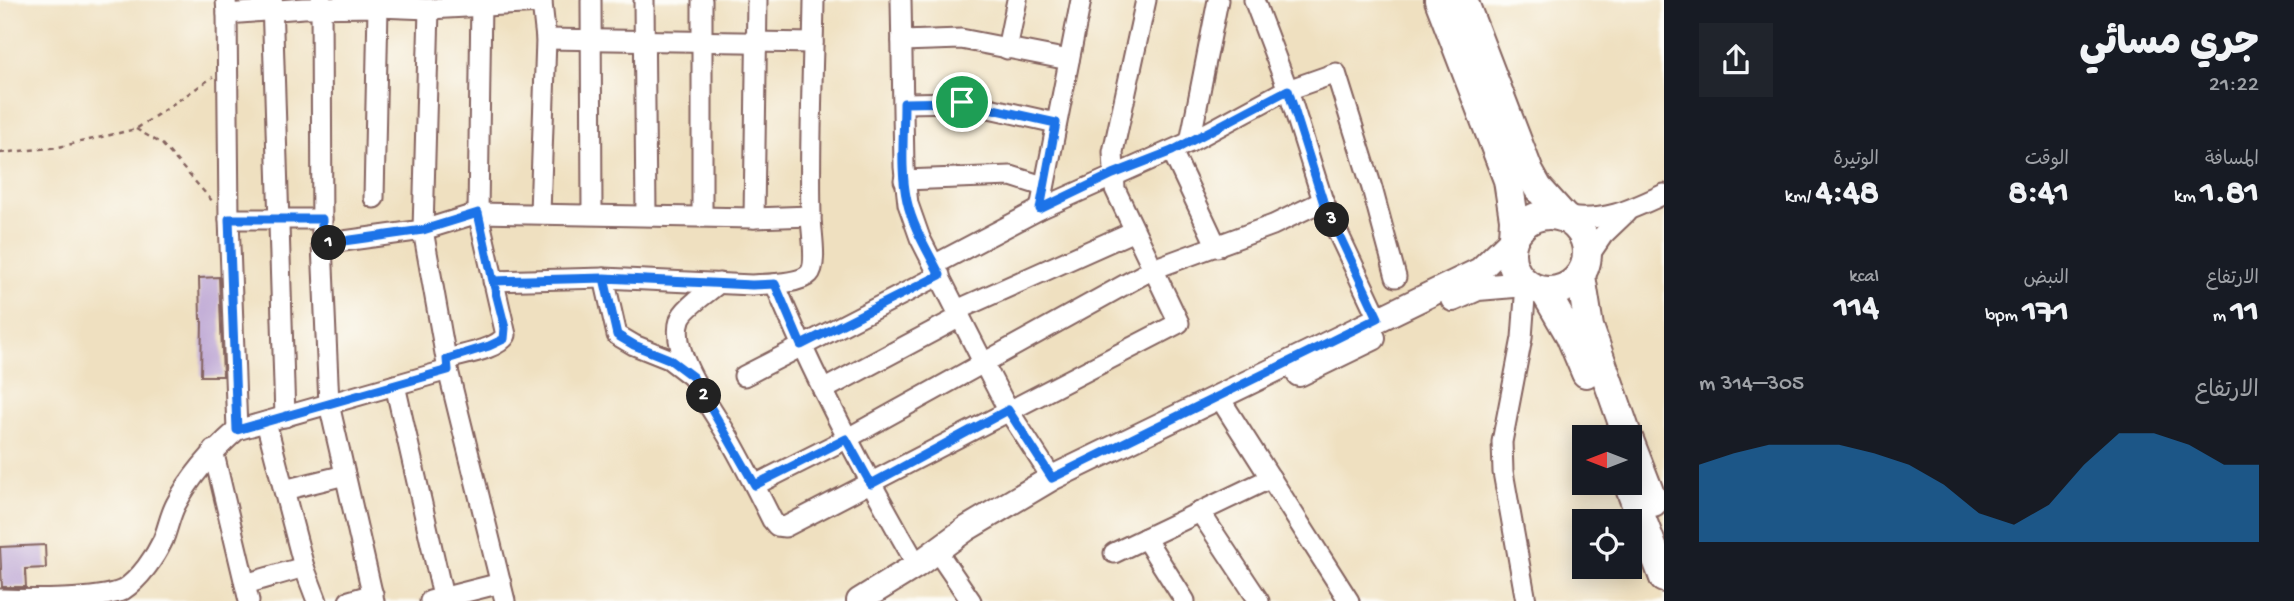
<!DOCTYPE html>
<html lang="ar">
<meta charset="utf-8">
<style>
body{margin:0;font-family:"Gochi Hand","Playpen Sans Arabic",sans-serif;background:#20242c;color:#f1f3f6;direction:rtl;height:100vh;display:flex;flex-direction:column;font-size:26px;white-space:nowrap}
*{box-sizing:border-box;margin:0}
p{font-size:23px;color:#9ea1a6}
.icon{flex:none;width:38px;height:38px;fill:none;stroke:currentColor;stroke-width:2;stroke-linecap:round;stroke-linejoin:round}
.map{position:relative;flex:1;overflow:hidden;direction:ltr}
.side{display:flex;flex-direction:column;background:#171b24;width:630px}
.side>*{flex:none}
.needle{width:46px;rotate:270deg}
.controls{position:absolute;left:1572px;top:425px;display:grid;gap:14px}
.controls a{display:grid;place-items:center;width:70px;height:70px;border-radius:0px;background:#171b24;box-shadow:0 4px 18px #0003;font-size:35px}
.pin{position:absolute;display:grid;place-items:center;width:60px;height:60px;color:#fff;margin:-30px;border:4px solid #fff;border-radius:50%;box-shadow:0 2px 7px #0007}
.km{position:absolute;width:35px;height:35px;margin:-18px;border-radius:50%;background:#222;color:#fff;font-size:19px;line-height:35px;text-align:center}
.round{display:grid;place-items:center;flex:none;width:74px;height:74px;border-radius:0px;background:#20242c}
.overview{display:flex;align-items:center;justify-content:space-between;height:119px;padding:0 35px}
h1{font-size:38px;font-weight:800;line-height:52px}
.figures{display:grid;grid-template-columns:repeat(3,1fr);gap:10px;height:119px;padding:7px 35px}
.figures div{display:grid;align-content:center}
.figures b{font-size:35px;font-weight:800}
.figures small{font-size:19px;font-weight:400}
.figures p{font-size:19px}
.chart{height:196px;padding:14px 35px}
.chart p{display:flex;justify-content:space-between}
.chart svg{width:100%;height:126px;margin-top:7px;fill:#1f6fb2;opacity:.7}
main{display:flex;flex:1;min-height:0}
.map>svg:first-child{display:block}
</style>
<main>
<section class="side">
<div class="overview"><div><h1>جري مسائي</h1><p>21:22</p></div><a class="round"><svg class="icon" aria-label="share" viewBox="0 0 24 24"><path d="M12 15V3M7 8l5-5 5 5M5 13v7h14v-7"/></svg></a></div>
<div class="figures">
<div><p>المسافة</p><b>1.81<small> km</small></b></div>
<div><p>الوقت</p><b>8:41</b></div>
<div><p>الوتيرة</p><b>4:48<small> /km</small></b></div>
</div>
<div class="figures">
<div><p>الارتفاع</p><b>11<small> m</small></b></div>
<div><p>النبض</p><b>171<small> bpm</small></b></div>
<div><p>kcal</p><b>114</b></div>
</div>
<div class="chart"><p><span>الارتفاع</span>305–314 m</p>
<svg viewBox="0 0 160 44" preserveAspectRatio="none"><path d="M0 44V17L10 13L20 10L30 10L40 10L50 13L60 17L70 24L80 34L90 38L100 31L110 17L120 6L130 6L140 10L150 17L160 17V44z"/></svg>
</div>
</section>
<div class="map">
<svg width="1664" height="601" viewBox="0 0 1664 601">
<rect width="100%" height="100%" fill="#fdfcf7"/>
<filter id="ink" filterUnits="userSpaceOnUse"><feTurbulence type="fractalNoise" baseFrequency=".0143" numOctaves="2"/><feDisplacementMap in="SourceGraphic" scale="14" xChannelSelector="R" yChannelSelector="G"/><feConvolveMatrix kernelMatrix="1 2 1 2 8 2 1 2 1" color-interpolation-filters="sRGB"/></filter>
<filter id="wash" filterUnits="userSpaceOnUse"><feTurbulence type="fractalNoise" baseFrequency=".00686" numOctaves="4" result="noise"/><feDisplacementMap in="SourceGraphic" scale="28" xChannelSelector="R" yChannelSelector="G"/><feGaussianBlur stdDeviation="1.57" result="paint"/><feColorMatrix in="noise" values="0 0 0 0 0 0 0 0 0 0 0 0 0 0 0 0 0 1.4 0 .05"/><feComposite in="paint" operator="in"/></filter>
<g filter="url(#wash)">
<rect width="100%" height="100%" fill="#efe0c0"/>
<g id="blocks">
<g fill="#c3aed7">
<polygon points="219,277 223,376 201,376 202,319 200,319 199,278"/>
<polygon points="45,545 46,568 25,569 26,587 2,587 0,547"/>
</g>
</g>
</g>
<g filter="url(#ink)">
<use href="#blocks" fill-opacity="0" stroke="#84635f" stroke-width="2"/>
<g fill="none" stroke-linecap="round" stroke-linejoin="round">
<defs>
<g id="minor">
<polyline points="226,0 227,14 304,8 378,7 429,9 542,3 542,0"/>
<polyline points="272,0 285,417"/>
<polyline points="321,0 322,244 329,404 374,601"/>
<polyline points="591,0 592,214"/>
<polyline points="644,0 646,215"/>
<polyline points="702,0 702,216"/>
<polyline points="901,0 904,167 908,204 920,238 983,362 1008,410 1052,478"/>
<polyline points="1254,0 1288,90 1323,201 1378,318"/>
<polyline points="429,9 423,230 448,370 505,601"/>
<polyline points="227,14 229,219 237,430"/>
<polyline points="546,39 813,43"/>
<polyline points="902,41 961,39 1069,60"/>
<polyline points="1007,49 1017,0"/>
<polyline points="904,103 962,102 1056,123"/>
<polyline points="1190,142 1218,0"/>
<polyline points="1172,151 1217,247"/>
<polyline points="904,180 1011,176 1043,186"/>
<polyline points="374,198 378,7"/>
<polyline points="1040,209 1081,0"/>
<polyline points="540,213 546,39 542,3"/>
<path d="M1564,217c41,5 64,-6 100,-23"/>
<polyline points="754,218 757,0"/>
<polyline points="229,219 322,219"/>
<polyline points="322,244 423,230 478,213 754,218 811,216"/>
<polyline points="1588,257 1603,235 1626,213"/>
<polyline points="934,265 1040,209 1190,142 1282,92 1336,73 1372,188 1396,277"/>
<polyline points="604,278 617,335 634,345 669,359 690,375"/>
<path d="M493,281l111,-3 148,7c13,-1 48,-1 57,-11 9,-9 2,-44 2,-58 -2,-72 2,-144 3,-216"/>
<path d="M719,283c-10,9 -36,25 -39,37 -11,33 33,90 49,118 15,26 29,54 43,82l5,6 8,1 394,-204 -64,-134 -2,-37 33,-152"/>
<path d="M775,284c40,97 89,189 142,281"/>
<polyline points="1526,284 1522,338 1502,442 1503,472 1526,601"/>
<polyline points="957,310 1134,231"/>
<path d="M447,359c17,-5 50,-9 59,-24l-28,-122 3,-213"/>
<polyline points="744,376 940,275"/>
<polyline points="395,385 444,601"/>
<polyline points="823,390 960,317"/>
<polyline points="1226,408 1349,601"/>
<polyline points="266,422 304,567 317,601"/>
<polyline points="213,450 249,601"/>
<polyline points="755,485 846,439 1153,269 1273,225 1323,201"/>
<polyline points="284,490 345,475"/>
<polyline points="1200,512 1259,601"/>
<polyline points="1145,538 1185,601"/>
<polyline points="1114,553 1271,478"/>
<polyline points="943,560 971,601"/>
<polyline points="245,584 304,567"/>
<path d="M0,599c29,1 99,2 123,-9 17,-11 32,-33 40,-50 5,-12 7,-25 13,-36 16,-30 36,-52 61,-74l211,-60"/>
<polyline points="349,601 373,594"/>
<polyline points="430,601 501,583"/>
</g>
<g id="major">
<polyline points="1453,299 1478,288 1526,284"/>
<polyline points="1299,374 1373,338"/>
<polyline points="859,601 917,565 966,529 1052,478 1480,270 1513,238"/>
</g>
<g id="highway">
<polyline points="1439,0 1508,180 1514,219 1513,238"/>
<polyline points="1463,0 1529,172 1538,188 1564,217"/>
<circle cx="1549" cy="253" r="38"/>
<polyline points="1581,276 1589,327 1628,438"/>
<polyline points="1545,292 1570,335 1586,373"/>
<polyline points="1629,440 1653,502"/>
<polyline points="1628,483 1664,578"/>
</g>
</defs>
<use href="#minor" stroke="#84635f" stroke-width="23"/>
<use href="#major" stroke="#84635f" stroke-width="28"/>
<use href="#highway" stroke="#84635f" stroke-width="32"/>
<g stroke="#84635f" stroke-width="2.5" stroke-dasharray="5 5" stroke-linecap="butt">
<polyline points="136,129 162,144 214,203"/>
<polyline points="0,153 59,147 136,129 213,77"/>
</g>
<use href="#minor" stroke="#fff" stroke-width="19"/>
<use href="#major" stroke="#fff" stroke-width="24"/>
<use href="#highway" stroke="#fff" stroke-width="28"/>
</g>
</g>
<g fill="none" stroke-linecap="round" stroke-linejoin="round" filter="url(#ink)">
<defs>
<path id="route" d="M962,102l-58,1c0,32 -4,67 3,98 6,27 21,50 33,74l-139,70 -26,-61 -23,1 -148,-7 -111,3 -15,-68 -55,17 -101,14v-25h-93l8,211 211,-60 -1,-11 42,-13 15,-7 1,-11 -12,-47 111,-3 13,57 17,10 35,14 24,18 62,108 91,-46 25,45 137,-74 44,68 326,-160 -55,-117 -35,-111 -116,61 -59,23 -73,35 16,-86 -94,-21"/>
</defs>
<use href="#route" stroke="#fff" stroke-width="14"/>
<use href="#route" stroke="#1a73e8" stroke-width="9"/>
</g>
</svg>
<div class="controls">
<a><svg class="needle" viewBox="-14 -14 28 28"><path d="M0-13l5 13h-10z" fill="#e53935"/><path d="M0 13l5-13h-10z" fill="#9ea1a6"/></svg></a>
<a><svg class="icon" aria-label="locate" viewBox="0 0 24 24"><circle cx="12" cy="12" r="6"/><path d="M12 2v4M12 18v4M2 12h4M18 12h4"/></svg></a>
</div>
<div class="pin" style="left:962px;top:102px;background:#1e9e55"><svg class="icon" aria-label="arrive" viewBox="0 0 24 24"><path d="M6 21V4h12l-3 4 3 4H6"/></svg></div>
<b class="km" style="left:329px;top:243px">1</b>
<b class="km" style="left:704px;top:396px">2</b>
<b class="km" style="left:1332px;top:220px">3</b>
</div>
</main>
